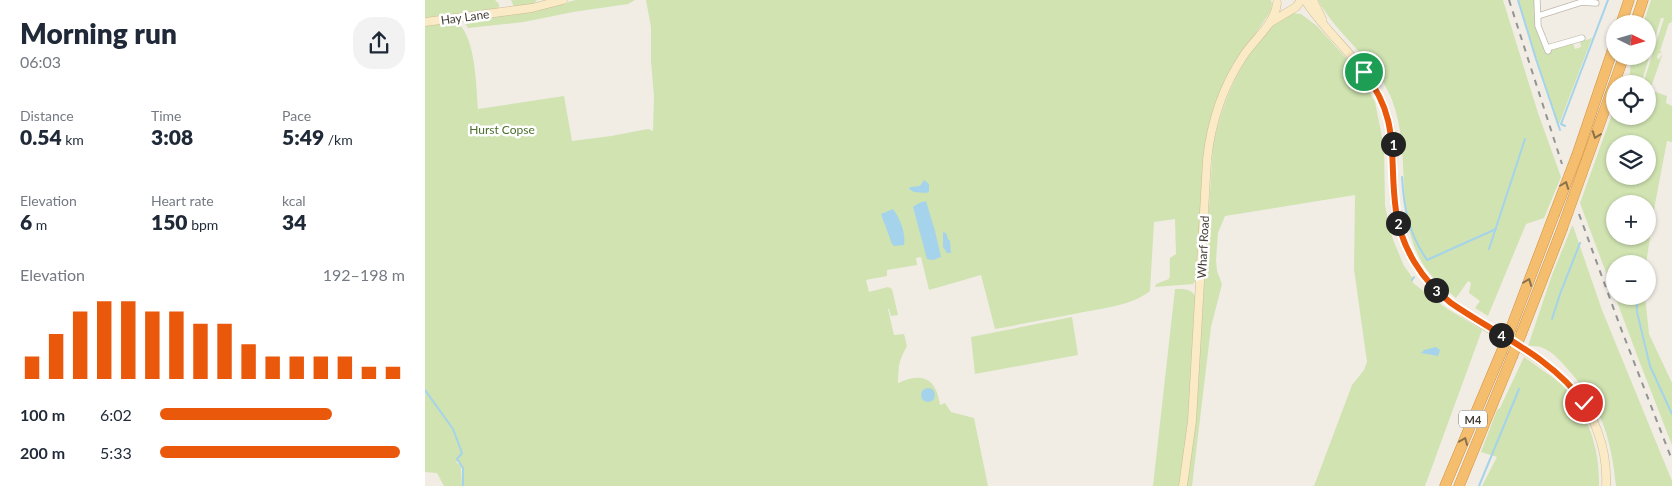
<!DOCTYPE html>
<meta charset="utf-8">
<style>
body{margin:0;font-family:Lato,sans-serif;background:#f2f2f3;color:#1f2937;height:100vh;display:flex;flex-direction:column;font-size:19px;white-space:nowrap}
*{box-sizing:border-box;margin:0}
p{font-size:16px;color:#747a83}
.icon{flex:none;width:28px;height:28px;fill:none;stroke:currentColor;stroke-width:2;stroke-linecap:round;stroke-linejoin:round}
.map{position:relative;flex:1;overflow:hidden}
.panel{display:flex;flex-direction:column;background:#fff;width:425px}
.panel>*{flex:none}
.needle{width:32px;rotate:95deg}
.buttons{position:absolute;left:1181px;top:15px;display:grid;gap:10px}
.buttons a{display:grid;place-items:center;width:50px;height:50px;border-radius:50%;background:#fff;box-shadow:0 1px 4px #0004;font-size:25px}
.pin{position:absolute;display:grid;place-items:center;width:42px;height:42px;color:#fff;margin:-21px;border:2px solid #fff;border-radius:50%;box-shadow:0 1px 5px #0007}
.km{position:absolute;width:25px;height:25px;margin:-12px;border-radius:50%;background:#222;color:#fff;font-size:14px;line-height:25px;text-align:center}
.round{display:grid;place-items:center;flex:none;width:52px;height:52px;border-radius:20px;background:#f2f2f3}
.headline{display:flex;align-items:center;justify-content:space-between;height:85px;padding:0 20px}
h1{font-size:28px;font-weight:800;line-height:38px}
.metrics{display:grid;grid-template-columns:repeat(3,1fr);gap:8px;height:85px;padding:5px 20px}
.metrics div{display:grid;align-content:center}
.metrics b{font-size:21px;font-weight:800}
.metrics small{font-size:14px;font-weight:400}
.metrics p{font-size:14px}
.chart{height:140px;padding:10px 20px}
.chart p{display:flex;justify-content:space-between}
.chart svg{width:100%;height:90px;margin-top:5px;stroke:#ea580c;stroke-width:6}
ul{padding:0 20px;list-style:none;font-size:16px}
li{display:grid;grid-template-columns:80px 60px 1fr;align-items:center;height:38px}
li i{height:12px;border-radius:6px;background:#ea580c}
main{display:flex;flex:1;min-height:0}
.map>svg:first-child{display:block}
</style>
<main>
<section class="panel">
<div class="headline"><div><h1>Morning run</h1><p>06:03</p></div><a class="round"><svg class="icon" aria-label="share" viewBox="0 0 24 24"><path d="M12 15V3M7 8l5-5 5 5M5 13v7h14v-7"/></svg></a></div>
<div class="metrics">
<div><p>Distance</p><b>0.54<small> km</small></b></div>
<div><p>Time</p><b>3:08</b></div>
<div><p>Pace</p><b>5:49<small> /km</small></b></div>
</div>
<div class="metrics">
<div><p>Elevation</p><b>6<small> m</small></b></div>
<div><p>Heart rate</p><b>150<small> bpm</small></b></div>
<div><p>kcal</p><b>34</b></div>
</div>
<div class="chart"><p><span>Elevation</span>192–198 m</p>
<svg viewBox="0 0 160 44" preserveAspectRatio="none"><path d="M5 44V33M15 44V22M25 44V11M35 44V6M45 44V6M55 44V11M65 44V11M75 44V17M85 44V17M95 44V27M105 44V33M115 44V33M125 44V33M135 44V33M145 44V38M155 44V38"/></svg>
</div>
<ul>
<li><b>100 m</b>6:02<i style="width:70%"></i></li>
<li><b>200 m</b>5:33<i style="width:98%"></i></li>
</ul>
</section>
<div class="map">
<svg width="1247" height="486" viewBox="0 0 1247 486">
<rect width="100%" height="100%" fill="#f1ede5"/>
<g fill="#d0e3b1" fill-rule="evenodd">
<polygon points="0,0 70,0 74,4 74,7 70,10 0,19"/>
<polygon points="86,0 112,0 107,6 89,7"/>
<polygon points="151,0 210,0 203,4 148,12 99,22 43,28 38,20 114,10"/>
<path d="M221,0h625l1,4 -2,8 -45,67 -11,29 -9,39 -8,132 -4,5 -38,3 1,-3 13,-5c2,-5 0,-14 1,-21l6,-4 -1,-35 -21,3 -4,69c-19,15 -47,17 -71,22 -28,5 -56,11 -84,16l-14,-54 -52,15 -8,-33 -5,1 1,7 -30,5v6l-21,4 3,12 19,-5 4,2 6,26 -7,1 -2,-7h-1l6,26 10,-1 3,12c-9,17 -8,18 -9,37 25,-11 38,-5 42,22l5,-2 6,9 23,6 14,68h-524c-1,-9 1,-19 -6,-25l-2,1 5,4 1,20h-18l-7,-13 -12,-1v-447l29,-4c22,10 22,65 24,88l86,-13 8,45 39,-5 37,-7 5,2 1,-35 -3,-34v-35z"/>
<path d="M893,0h185l35,113 23,64 -17,41 -18,6 -38,92 -13,-8 5,-7 -11,-8 2,-10 -3,-2 -12,17c-13,-11 -28,-23 -36,-39 -26,-49 -8,-108 -28,-159 -15,-39 -54,-63 -74,-100z"/>
<polygon points="1093,0 1111,0 1113,34 1121,53 1126,51 1126,49 1148,43 1150,49 1156,47 1155,42 1167,38 1133,127"/>
<path d="M1226,0h21v20l-1,3h-2l-9,28 2,1 -4,2 -1,4 2,1 4,-6 -13,37 17,6 -1,7 6,3v36l-5,-1 -12,63 -9,60h-31v32h30l4,38 23,49v62l-32,-82 -60,-160 35,-97v10h32v-32h-4l21,-66h-3l-20,66h-14c5,-12 2,-17 5,-28h15v-32h-4zM1190,144h32v32h-32zM1190,204h32v32h-32z"/>
<path d="M867,13l9,1 16,12 40,44 18,32 9,45 1,58 5,25 4,12 10,24 8,11 1,6 33,25 36,22 -57,156h-111l38,-101 12,-15 3,-8 -13,-93 1,-74 -130,21 -7,17 -2,27 1,11 5,13 -11,43 -19,159h-5l9,-74 17,-266c8,-43 36,-114 79,-133z"/>
<path d="M1147,226h1l29,84 70,171v5h-56c-5,-47 -13,-76 -44,-112 -8,-9 -18,-22 -29,-26 -4,-2 -10,-2 -15,-2l24,-71z"/>
<path d="M750,289c9,0 17,-1 21,9l-8,124 -8,64h-27z"/>
<polygon points="647,317 653,355 550,374 546,337"/>
<path d="M1099,357c12,9 25,17 37,27 27,26 39,66 38,102h-117l15,-29 -16,-5 16,-42 3,-2z"/>
</g>
<g fill="#a5d3eb">
<polygon points="499,180 504,184 504,191 502,193 489,192 484,189 485,187 495,186"/>
<polygon points="501,201 510,231 516,257 508,260 502,259 488,207 494,203"/>
<path d="M468,209c7,9 13,24 11,36l-10,1 -2,-2 -11,-30z"/>
<polygon points="518,232 521,233 523,239 525,241 526,253 522,253 518,247"/>
<polygon points="1011,347 1015,350 1013,356 996,353 999,350"/>
<circle cx="503" cy="395" r="7"/>
</g>
<g fill="none" stroke-linecap="round" stroke-linejoin="round">
<g stroke="#a5d3eb" stroke-width="2">
<polyline points="1093,0 1111,59 1135,130"/>
<polyline points="1140,126 1136,124 1183,0"/>
<path d="M977,177c2,32 6,55 25,83l69,-31"/>
<polyline points="1064,249 1100,139"/>
<polyline points="1216,264 1216,263"/>
<polyline points="987,280 989,277"/>
<polyline points="1211,296 1212,312 1225,366 1247,414"/>
<polyline points="1127,319 1135,294 1155,243"/>
<polyline points="0,390 28,429 37,453 32,459 38,468 38,486"/>
<polyline points="1054,486 1094,389"/>
</g>
<defs>
<g id="street">
<polyline points="1112,0 1113,26 1123,51"/>
<polyline points="1113,16 1157,2 1171,3"/>
<polyline points="1122,48 1157,38"/>
</g>
<g id="secondary">
<path d="M880,0c24,38 64,65 80,109 10,27 8,57 9,86 1,31 13,62 34,86 51,58 140,70 169,149 7,18 10,37 9,56"/>
<polyline points="888,0 897,19"/>
<polyline points="0,22 107,8 138,0"/>
<polyline points="846,22 871,7 876,0"/>
<path d="M758,486l9,-65 15,-261c4,-38 16,-74 37,-105 11,-17 31,-31 33,-52"/>
</g>
<g id="highway">
<polyline points="1196,24 1204,0"/>
<polyline points="1210,24 1218,0"/>
<polyline points="1152,155 1190,43"/>
<polyline points="1157,173 1199,56"/>
<polyline points="1086,328 1129,215"/>
<polyline points="1097,332 1137,229"/>
<polyline points="1020,486 1076,353"/>
<polyline points="1034,486 1087,357"/>
</g>
</defs>
<use href="#street" stroke="#bfb7ac" stroke-width="7"/>
<use href="#secondary" stroke="#cebc97" stroke-width="9"/>
<use href="#highway" stroke="#d2913f" stroke-width="11"/>
<use href="#street" stroke="#fff" stroke-width="5.5"/>
<use href="#secondary" stroke="#fbeac6" stroke-width="8"/>
<use href="#highway" stroke="#f4be6e" stroke-width="10"/>
<g stroke="#949494" stroke-width="2" stroke-dasharray="6 6" stroke-linecap="butt">
<polyline points="1084,0 1137,164"/>
<polyline points="1154,214 1195,326 1247,460"/>
</g>
<defs>
<g id="highway-bridge">
<polyline points="1129,215 1152,155"/>
<polyline points="1137,229 1157,173"/>
<polyline points="1076,353 1086,328"/>
<polyline points="1087,357 1097,332"/>
</g>
</defs>
<use href="#highway-bridge" stroke="#d2913f" stroke-width="11" stroke-linecap="butt"/>
<use href="#highway-bridge" stroke="#f4be6e" stroke-width="10"/>
</g>
<defs><path id="oneway-chevron" d="M-2-3.5L2.5 0L-2 3.5" fill="none" stroke-width="1.6" stroke-linecap="round" stroke-linejoin="round" transform="scale(1.25)"/></defs>
<g stroke="#8a714c">
<use href="#oneway-chevron" transform="translate(1171 135) rotate(110)"/>
<use href="#oneway-chevron" transform="translate(1140 185) rotate(-69)"/>
<use href="#oneway-chevron" transform="translate(1103 282) rotate(-69)"/>
<use href="#oneway-chevron" transform="translate(1039 441) rotate(-67)"/>
</g>
<g fill="none" stroke-linecap="round" stroke-linejoin="round">
<defs>
<path id="route" d="M939,72c38,50 24,83 32,139 5,36 26,70 55,92 46,32 101,54 133,100"/>
</defs>
<use href="#route" stroke="#fff" stroke-width="10"/>
<use href="#route" stroke="#ea580c" stroke-width="6"/>
</g>
<g text-anchor="middle" dominant-baseline="central" stroke-width="5" stroke-linejoin="round" paint-order="stroke">
<rect fill="#fff" stroke="#7c7772" stroke-width="1" x="1034" y="410.5" width="28" height="17" rx="4"/>
<g font-size="11" font-weight="bold" fill="#443d35">
<text x="1048" y="419">M4</text>
</g>
<g font-size="12" fill="#443d35" stroke="#fff">
<text transform="translate(40 17) rotate(-8)">Hay Lane</text>
<text transform="translate(778 247) rotate(-87)">Wharf Road</text>
</g>
<g font-size="12" fill="#4c712d" stroke="#fff">
<text x="77" y="129">Hurst Copse</text>
</g>
</g>
</svg>
<div class="buttons">
<a><svg class="needle" viewBox="-14 -14 28 28"><path d="M0-13l5 13h-10z" fill="#e53935"/><path d="M0 13l5-13h-10z" fill="#747a83"/></svg></a>
<a><svg class="icon" aria-label="locate" viewBox="0 0 24 24"><circle cx="12" cy="12" r="6"/><path d="M12 2v4M12 18v4M2 12h4M18 12h4"/></svg></a>
<a><svg class="icon" aria-label="layers" viewBox="0 0 24 24"><path d="M12 4l9 5-9 5-9-5zM3 14l9 5 9-5"/></svg></a>
<a>+</a>
<a>−</a>
</div>
<div class="pin" style="left:939px;top:72px;background:#1e9e55"><svg class="icon" aria-label="arrive" viewBox="0 0 24 24"><path d="M6 21V4h12l-3 4 3 4H6"/></svg></div>
<div class="pin" style="left:1159px;top:403px;background:#d93025"><svg class="icon" aria-label="check" viewBox="0 0 24 24"><path d="M5 12l5 5 9-10"/></svg></div>
<b class="km" style="left:968px;top:144px">1</b>
<b class="km" style="left:973px;top:223px">2</b>
<b class="km" style="left:1011px;top:290px">3</b>
<b class="km" style="left:1076px;top:335px">4</b>
</div>
</main>
